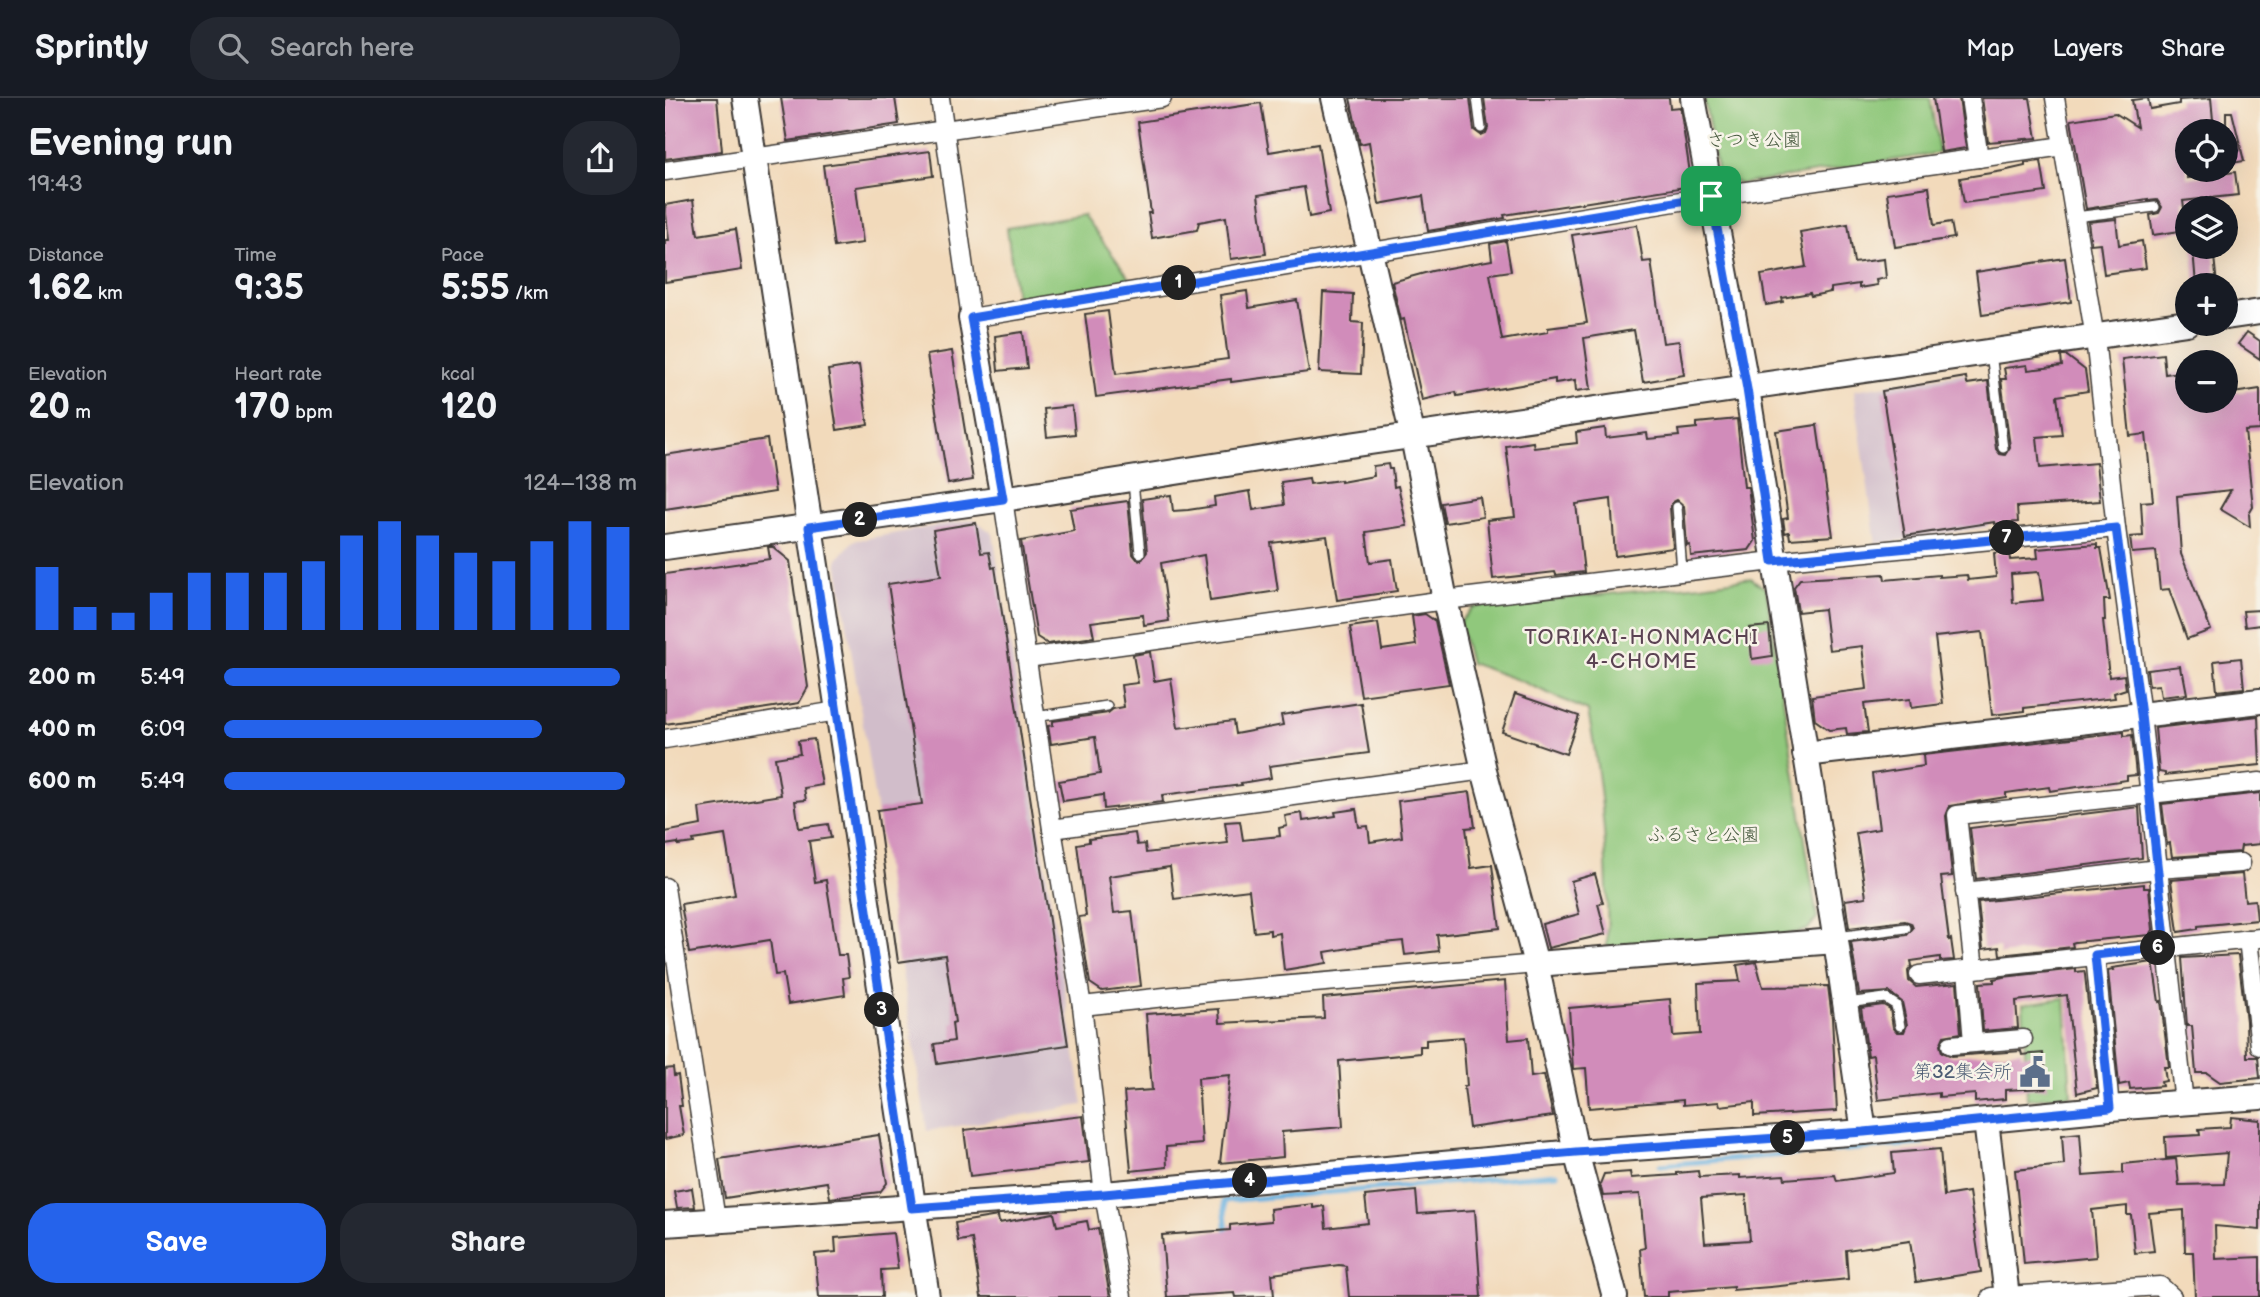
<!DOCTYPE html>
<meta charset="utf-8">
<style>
body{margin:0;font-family:"Balsamiq Sans","Klee One",sans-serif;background:#242831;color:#f1f3f6;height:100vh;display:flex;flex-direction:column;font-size:26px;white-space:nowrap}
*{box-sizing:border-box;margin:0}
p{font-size:23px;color:#9ea1a6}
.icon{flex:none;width:38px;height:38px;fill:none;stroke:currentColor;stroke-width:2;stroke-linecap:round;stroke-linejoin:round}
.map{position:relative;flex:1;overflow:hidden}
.drawer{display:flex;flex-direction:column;background:#171b24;width:665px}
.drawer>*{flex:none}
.fabs{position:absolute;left:1510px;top:21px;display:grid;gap:14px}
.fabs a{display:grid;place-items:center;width:63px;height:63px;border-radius:50%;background:#171b24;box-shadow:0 7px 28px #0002;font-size:35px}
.pin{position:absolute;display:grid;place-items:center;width:60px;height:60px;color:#fff;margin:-30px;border-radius:14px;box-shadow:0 4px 10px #0006}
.km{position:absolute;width:35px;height:35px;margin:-18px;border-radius:50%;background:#222;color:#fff;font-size:19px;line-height:35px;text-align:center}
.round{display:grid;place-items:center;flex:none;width:74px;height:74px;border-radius:28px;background:#242831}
.headline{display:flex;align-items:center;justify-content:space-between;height:119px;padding:0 28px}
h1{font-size:38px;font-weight:600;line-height:52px}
.stats{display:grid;grid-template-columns:repeat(3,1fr);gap:10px;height:119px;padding:7px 28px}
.stats div{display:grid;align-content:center}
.stats b{font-size:35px;font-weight:600}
.stats small{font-size:19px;font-weight:400}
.stats p{font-size:19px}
.chart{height:196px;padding:14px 28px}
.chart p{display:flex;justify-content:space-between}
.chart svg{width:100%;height:126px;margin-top:7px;stroke:#2563eb;stroke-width:6}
.button{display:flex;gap:14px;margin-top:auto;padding:14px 28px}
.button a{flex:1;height:80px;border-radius:28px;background:#2563eb;color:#fff;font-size:28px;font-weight:600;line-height:80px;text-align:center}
.button a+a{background:#242831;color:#f1f3f6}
ul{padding:0 28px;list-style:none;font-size:23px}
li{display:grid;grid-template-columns:112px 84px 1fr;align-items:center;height:52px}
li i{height:18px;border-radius:9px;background:#2563eb}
header{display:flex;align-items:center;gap:42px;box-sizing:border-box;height:98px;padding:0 35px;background:#171b24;border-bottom:2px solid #363941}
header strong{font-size:33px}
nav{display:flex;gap:38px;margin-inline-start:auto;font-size:24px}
.search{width:490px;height:63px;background:#242831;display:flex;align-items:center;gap:18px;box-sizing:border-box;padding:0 24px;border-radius:28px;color:#9ea1a6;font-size:26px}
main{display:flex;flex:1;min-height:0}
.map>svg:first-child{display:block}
</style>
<header>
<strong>Sprintly</strong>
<div class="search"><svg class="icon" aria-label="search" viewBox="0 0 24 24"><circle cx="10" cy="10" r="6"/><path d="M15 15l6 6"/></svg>Search here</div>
<nav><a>Map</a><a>Layers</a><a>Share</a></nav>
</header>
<main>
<section class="drawer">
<div class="headline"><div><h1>Evening run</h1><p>19:43</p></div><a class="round"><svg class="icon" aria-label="share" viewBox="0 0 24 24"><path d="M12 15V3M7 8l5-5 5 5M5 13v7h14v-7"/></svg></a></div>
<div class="stats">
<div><p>Distance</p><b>1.62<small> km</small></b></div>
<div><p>Time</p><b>9:35</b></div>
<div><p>Pace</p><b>5:55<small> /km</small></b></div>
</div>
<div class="stats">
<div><p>Elevation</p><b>20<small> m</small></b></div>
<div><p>Heart rate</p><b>170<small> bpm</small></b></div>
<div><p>kcal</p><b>120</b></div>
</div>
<div class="chart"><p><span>Elevation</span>124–138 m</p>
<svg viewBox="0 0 160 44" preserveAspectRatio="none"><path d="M5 44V22M15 44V36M25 44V38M35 44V31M45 44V24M55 44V24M65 44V24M75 44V20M85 44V11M95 44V6M105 44V11M115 44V17M125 44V20M135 44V13M145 44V6M155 44V8"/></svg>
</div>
<ul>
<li><b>200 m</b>5:49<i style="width:96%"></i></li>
<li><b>400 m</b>6:09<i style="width:77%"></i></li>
<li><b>600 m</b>5:49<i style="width:97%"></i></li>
</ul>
<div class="button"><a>Save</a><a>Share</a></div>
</section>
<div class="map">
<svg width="1595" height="1199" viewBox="0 0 1595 1199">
<rect width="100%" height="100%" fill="#f7f3e8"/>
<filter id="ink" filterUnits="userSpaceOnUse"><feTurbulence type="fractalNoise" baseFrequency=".0143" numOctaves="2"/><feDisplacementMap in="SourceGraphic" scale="14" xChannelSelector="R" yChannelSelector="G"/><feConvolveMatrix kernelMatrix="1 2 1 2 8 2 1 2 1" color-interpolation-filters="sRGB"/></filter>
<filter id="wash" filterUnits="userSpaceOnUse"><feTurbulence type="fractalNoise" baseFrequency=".00686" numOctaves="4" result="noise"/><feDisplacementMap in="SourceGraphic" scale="28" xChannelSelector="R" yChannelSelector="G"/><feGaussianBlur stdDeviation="1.57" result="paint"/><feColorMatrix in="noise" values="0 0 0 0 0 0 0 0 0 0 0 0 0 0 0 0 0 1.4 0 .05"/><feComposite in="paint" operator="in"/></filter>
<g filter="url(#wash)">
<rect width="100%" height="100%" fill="#f2dabb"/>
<g fill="#d1bdca">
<polygon points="1301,275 1323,429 1211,446 1189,292"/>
<polygon points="309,421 328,436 418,1007 262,1033 172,462 188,443"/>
</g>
<g fill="#90c87b" stroke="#56724c" stroke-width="2">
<polygon points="1039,0 1265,0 1274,55 1075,86 1053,76"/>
<polygon points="418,117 467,183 351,200 342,130"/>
<path d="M1086,480l15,11 51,329 -10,12 -22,5 -178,14c2,-80 -4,-160 -19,-238l-67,-30 -51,-18 -11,-40 14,-16 228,-22z"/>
<polygon points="1400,900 1406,997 1362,1001 1358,906"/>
</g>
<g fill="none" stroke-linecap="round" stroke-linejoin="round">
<g stroke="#69b1e0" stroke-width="5">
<polyline points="995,1067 1256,1046"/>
<polyline points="562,1137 559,1103 892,1076"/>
</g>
</g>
<g id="blocks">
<g fill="#d18cba" fill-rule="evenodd">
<polygon points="0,0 52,0 57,53 0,61"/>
<polygon points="116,0 230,0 234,26 123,43"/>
<polygon points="685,0 805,0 809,32 816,37 821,35 823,30 819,0 1004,0 1005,10 1015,9 1027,88 839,117 840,120 763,133 758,98 714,106 704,44 695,46"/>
<polygon points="1268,0 1294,0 1301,50 1276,54"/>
<polygon points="1317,0 1365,0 1372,40 1323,44"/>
<polygon points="1483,0 1485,11 1514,6 1514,2 1546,0 1549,33 1522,33 1522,80 1570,74 1573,97 1518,103 1522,132 1488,137 1485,117 1494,115 1497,109 1492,102 1483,103 1483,101 1421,111 1406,22 1450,15 1472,29 1467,2"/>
<polygon points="596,5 604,54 653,46 664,115 644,119 639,89 593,97 601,156 566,161 561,119 534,124 532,132 487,140 483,115 486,115 473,24"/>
<polygon points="1561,14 1567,14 1579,63 1561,66"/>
<polygon points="265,53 268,78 191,89 198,145 169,149 158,67"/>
<polygon points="1376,63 1381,94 1299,105 1295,80 1338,73 1360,68 1360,65"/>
<polygon points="1264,89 1269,127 1286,124 1289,140 1230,149 1222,95"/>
<polygon points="28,102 33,137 71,131 77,172 0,184 0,142 4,142 0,107"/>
<polygon points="1451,121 1454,147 1477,143 1481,170 1439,176 1435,145 1426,146 1423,124"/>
<polygon points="1183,126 1189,165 1219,161 1221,180 1211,182 1212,187 1194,190 1194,186 1166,190 1166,194 1146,198 1145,195 1117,200 1118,204 1101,207 1096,177 1141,169 1135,134"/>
<polygon points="972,127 978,164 986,163 998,245 1014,243 1019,277 978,284 969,232 919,240 926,291 911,293 910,282 890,285 890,281 792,298 791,294 757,302 739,221 736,222 727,184 767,173 827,162 825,146 841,143 846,173 825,176 837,242 883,234 883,230 922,225 907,137"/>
<polygon points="1548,149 1552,187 1531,187 1528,151"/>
<polygon points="1400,160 1406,204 1317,217 1311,174"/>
<polygon points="582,193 584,210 632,202 644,274 566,284 566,281 431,299 420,216 443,213 451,276 563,261 555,197"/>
<polygon points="658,194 688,196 687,224 698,225 696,276 654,274"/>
<polygon points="358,234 362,270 333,273 330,238"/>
<polygon points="1582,234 1595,243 1595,261 1573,246"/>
<polygon points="287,253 308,382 283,386 262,257"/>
<polygon points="1498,256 1500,276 1522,273 1522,303 1561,303 1561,296 1595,291 1595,332 1580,333 1588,409 1584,416 1585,429 1555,411 1566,392 1512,398 1516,456 1546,532 1522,541 1504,491 1495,492 1491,453 1467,455 1465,439 1478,438 1476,404 1488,403 1481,336 1465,338 1457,261"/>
<polygon points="1396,258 1402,258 1420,272 1423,293 1392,298 1397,337 1372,339 1375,370 1431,365 1435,403 1352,409 1353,424 1330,426 1330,424 1240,438 1217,293 1301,279 1302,286 1323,283 1331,351 1335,356 1340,357 1345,349 1336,281 1341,281 1339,270 1362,267 1363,272 1397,268"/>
<polygon points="194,267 203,327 172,332 163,272"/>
<polygon points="407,308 410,336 382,339 379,311"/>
<polygon points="1072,321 1079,389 1083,389 1090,443 1084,452 1026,458 1025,447 1022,448 1019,408 1012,402 1008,404 1005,409 1008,450 950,458 946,401 911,406 919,474 891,477 890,474 828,481 822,422 850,419 841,348 868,344 869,350 912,345 911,334 940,330 941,340 982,335 983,341 1014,338 1013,332 1032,330 1032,325"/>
<polygon points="1152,327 1168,438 1125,441 1124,434 1120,435 1118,421 1123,420 1111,333"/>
<polygon points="102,341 110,394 0,411 0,357"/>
<polygon points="723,366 724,371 727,371 729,389 733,388 742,428 701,434 705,464 727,461 732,493 672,502 662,438 606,445 613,493 545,503 539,457 496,465 504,523 479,527 478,517 426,524 429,539 383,546 372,539 356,443 409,433 405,411 463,403 468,456 472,461 476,462 482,454 477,401 506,397 508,413 523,412 550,408 549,399 585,393 588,412 619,407 616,384 644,380 645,386 676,382 676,384 709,378 708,368"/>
<polygon points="815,399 818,419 780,425 776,405"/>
<polygon points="311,425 316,455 324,454 327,470 330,469 403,947 272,966 269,946 289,943 287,925 290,924 280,857 233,864 212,712 257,706 223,486 276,478 268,432"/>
<path d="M1432,446v4h4l9,52h-6l1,20h-2l6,57 15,-2 2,14 -12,4 1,5 -91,10v3l-32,4 -10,-83 -47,5 8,67 -32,4 -1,-9 -46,5 4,28 -21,2 -1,-6 -17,2 -14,-10 -3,-24 55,-7 -5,-43 -33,4 -5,-41 -26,3 -4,-25 6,-8 84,-5 1,6 54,-5v2l28,-2 1,5 28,-3 -2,-24 15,-2 1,9 28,-2 -1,-9zM1374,474l4,28 -30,3 -2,-29z"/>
<polygon points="103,449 108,449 125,463 143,589 134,605 0,626 0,476 105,461"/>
<polygon points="1595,512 1595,527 1580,529 1578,513"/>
<polygon points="760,516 770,523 784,586 696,598 685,529 713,525 717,552 751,547 747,518"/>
<polygon points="1104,528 1107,558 1087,561 1084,530"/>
<polygon points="485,554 489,583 506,580 513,630 568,623 570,636 618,627 616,617 696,605 704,655 604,668 606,680 576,685 577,687 497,697 498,704 439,711 438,697 398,703 394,683 435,676 430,639 386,646 383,628 388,627 388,623 443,615 448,611 459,609 456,587 473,585 468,557"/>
<polygon points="1576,560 1579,590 1552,593 1549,563"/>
<polygon points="1515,568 1516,575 1518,575 1522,596 1496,599 1494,587 1484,588 1482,572"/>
<polygon points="850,596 914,618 901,656 837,634"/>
<polygon points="1593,618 1595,667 1500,677 1500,675 1494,674 1490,630"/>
<polygon points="1459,634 1459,638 1467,637 1471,677 1462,678 1462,682 1385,693 1384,689 1341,695 1341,699 1285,708 1281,718 1287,778 1276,779 1284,842 1286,841 1289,862 1275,863 1275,859 1246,863 1247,868 1243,873 1244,883 1251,889 1292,885 1296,935 1279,938 1275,947 1277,954 1287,958 1356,953 1357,957 1378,955 1382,990 1340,992 1340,1001 1310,1004 1310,996 1274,999 1274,995 1213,1002 1208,957 1203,958 1196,910 1218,907 1225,911 1228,929 1232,934 1239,934 1242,927 1237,904 1224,894 1194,896 1186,844 1242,837 1248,830 1246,825 1240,823 1184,830 1180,802 1201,799 1191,735 1214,731 1207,676 1259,668 1258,657"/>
<polygon points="149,641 157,687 139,690 141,702 130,703 134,730 163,726 166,740 144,743 150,784 161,782 173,857 181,857 184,879 178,880 180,897 123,906 118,876 110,877 105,842 24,855 16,806 70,797 60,737 28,742 29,745 13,747 13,745 0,747 0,734 36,727 34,710 116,697 110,660 135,656 133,643"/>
<polygon points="805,694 810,729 801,730 806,770 827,767 835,830 772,837 774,853 740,857 738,843 709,846 660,854 662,865 619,872 615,835 605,837 605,832 589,834 584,792 509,801 505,769 444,778 449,815 467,813 476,888 437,893 425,885 414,819 421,818 412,746 424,744 424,741 470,735 472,747 480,746 481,755 563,745 560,724 575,723 578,742 615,738 614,730 622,728 620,718 637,715 638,723 671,718 670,714 691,711 694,729 703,728 705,744 737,739 733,703"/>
<polygon points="1595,695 1595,746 1576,748 1575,754 1507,759 1505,745 1502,746 1497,706"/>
<polygon points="1474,709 1477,760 1311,781 1305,730"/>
<polygon points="930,776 938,805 933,806 941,836 883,850 877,826 914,816 906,783"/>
<polygon points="1577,776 1580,803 1590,802 1592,822 1533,828 1533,831 1513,834 1506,782"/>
<polygon points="1479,786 1479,790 1484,790 1488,832 1485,837 1410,844 1407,845 1408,849 1335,857 1334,849 1318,851 1313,804"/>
<polygon points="1573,857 1581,923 1582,959 1593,959 1595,980 1555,984 1542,975 1531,975 1527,928 1522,928 1517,860"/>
<polygon points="1091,864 1098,889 1163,888 1167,920 1172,1013 1089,1018 1089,1004 1055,1008 1054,1004 1018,1007 1018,1002 924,1010 921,970 908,971 904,910 1005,901 1008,938 1035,936 1033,885 1075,883 1072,867"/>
<polygon points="1488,864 1494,904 1496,903 1504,969 1499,969 1501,983 1496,984 1497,988 1465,991 1464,985 1454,987 1443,873 1448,872 1447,870"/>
<polygon points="1411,871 1411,874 1419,873 1420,877 1432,990 1412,995 1402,897 1351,903 1353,930 1318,933 1315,885 1329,884 1329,881 1338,879"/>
<polygon points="840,883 844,942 863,940 866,979 879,977 888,1018 804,1030 799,989 802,988 798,939 761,942 761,948 755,948 755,955 674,963 678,1029 617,1034 618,1059 555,1065 565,977 533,980 537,1046 501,1049 502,1069 466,1073 459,994 487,992 481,916 554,911 555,925 659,920 658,900"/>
<polygon points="8,970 9,978 13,977 17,1008 14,1008 19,1037 0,1041 0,971"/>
<polygon points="418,1018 424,1064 305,1078 299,1032"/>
<polygon points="1566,1019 1595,1022 1595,1132 1550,1128 1551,1161 1595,1159 1595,1199 1530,1199 1528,1154 1520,1154 1519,1112 1484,1115 1489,1153 1470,1155 1466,1117 1462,1117 1462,1108 1427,1112 1431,1159 1359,1166 1350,1072 1399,1067 1397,1037 1415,1035 1418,1078 1458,1075 1458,1066 1511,1061 1514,1087 1559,1086 1562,1055 1501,1060 1500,1039 1535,1037 1534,1031 1565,1029"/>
<polygon points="214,1037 222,1085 215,1094 165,1100 162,1084 60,1100 54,1061"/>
<path d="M1275,1051l4,47 25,-4 12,80 -65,10 -6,-41 -64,9 2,29 -78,8 -37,3v-3l-65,5v5h-24l-4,-48 5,-1 -5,-54 -37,2 -3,-12 4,-10 26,-2 1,6 46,-3v-2l21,-2 1,6 41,-2v3l44,-3 1,4 50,-4 2,6 57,-8 -2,-20zM1081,1097l4,45 -45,3 -4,-45z"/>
<polygon points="27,1090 30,1109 12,1110 9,1093"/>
<polygon points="751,1093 753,1116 810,1112 816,1199 684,1199 681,1168 674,1167 607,1176 609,1198 571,1199 570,1195 502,1199 497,1137 565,1132 565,1127 606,1123 605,1111 648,1106 648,1110 659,1108 661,1130 703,1125 700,1098"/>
<polygon points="389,1115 392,1128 422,1123 424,1132 433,1130 445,1199 316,1199 307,1141 293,1143 290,1125 333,1118 334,1125"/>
<polygon points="228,1135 233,1171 216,1172 217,1199 154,1199 150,1156 171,1154 170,1140"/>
</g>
</g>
</g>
<g filter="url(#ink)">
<use href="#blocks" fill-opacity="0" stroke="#3c3834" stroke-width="2"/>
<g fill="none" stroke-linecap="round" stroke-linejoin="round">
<defs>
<g id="lane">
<polyline points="812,0 816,30"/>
<polyline points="1410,119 1490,109"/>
<polyline points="1326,255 1338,350"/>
<polyline points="468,384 475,455"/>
<polyline points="1012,409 1017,473"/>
<polyline points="370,619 442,608"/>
<polyline points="1172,839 1241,830"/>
<polyline points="1182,905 1220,900 1231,907 1235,928"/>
</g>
<g id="street">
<polyline points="275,0 306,220 1046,98 1398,48"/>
<polyline points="1305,0 1314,60"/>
<polyline points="1390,0 1430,240 1451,430 1476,617 1519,1005"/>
<polyline points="0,73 497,0"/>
<polyline points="338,401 387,731 417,908 439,1096 457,1199"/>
<polyline points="362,560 780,502 1108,463 1451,430"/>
<polyline points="0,641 172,613"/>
<polyline points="387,731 819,672"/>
<polyline points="0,789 51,1122"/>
<polyline points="1300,794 1493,771 1576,765"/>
<polyline points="1583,841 1595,948"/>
<polyline points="1430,857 1445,1010"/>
<polyline points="1309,871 1292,717 1595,684"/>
<polyline points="1302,872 1308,944"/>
<polyline points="1254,877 1595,840"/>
<polyline points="417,908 555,893 871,866"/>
<polyline points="1286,947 1358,941"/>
<polyline points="1326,1199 1495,1188 1507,1199"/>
</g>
<g id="secondary">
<polyline points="80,0 262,1199"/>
<polyline points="669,0 748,339 780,502 819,672 871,866 911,1054 950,1199"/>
<polyline points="1028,0 1082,291 1171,843 1199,1034"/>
<polyline points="1561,219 1595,214"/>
<polyline points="306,220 338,401"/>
<polyline points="0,449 338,401 657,351 1522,225"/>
<polyline points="1140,656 1595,603"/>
<polyline points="871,866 1171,843"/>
<polyline points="1321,1023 1342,1199"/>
<polyline points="0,1126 439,1096 911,1054 1199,1034 1445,1010 1595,999"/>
</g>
</defs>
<use href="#lane" stroke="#3c3834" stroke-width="12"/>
<use href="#street" stroke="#3c3834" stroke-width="21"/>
<use href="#secondary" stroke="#3c3834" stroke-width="28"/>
<use href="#lane" stroke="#fff" stroke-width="9"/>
<use href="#street" stroke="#fff" stroke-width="18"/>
<use href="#secondary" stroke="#fff" stroke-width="24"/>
</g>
</g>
<g fill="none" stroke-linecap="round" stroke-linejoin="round" filter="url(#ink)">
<defs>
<polygon id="route" points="1046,98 1082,291 1108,463 1451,430 1476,617 1501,849 1430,857 1445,1010 1199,1034 911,1054 439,1096 247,1110 144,429 338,401 306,220"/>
</defs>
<use href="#route" stroke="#fff" stroke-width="14"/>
<use href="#route" stroke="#2563eb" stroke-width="9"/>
</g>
<defs>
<symbol id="civic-bare" viewBox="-9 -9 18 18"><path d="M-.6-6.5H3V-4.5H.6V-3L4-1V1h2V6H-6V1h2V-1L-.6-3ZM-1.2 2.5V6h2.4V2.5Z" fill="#5c6f8a" stroke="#f7f3e8" stroke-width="2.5" paint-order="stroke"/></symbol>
</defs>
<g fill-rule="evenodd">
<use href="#civic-bare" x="1348" y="952" width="44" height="44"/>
</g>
<g text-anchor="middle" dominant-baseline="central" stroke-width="5" stroke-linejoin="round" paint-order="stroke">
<g font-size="19" fill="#45583d" stroke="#f7f3e8">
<text x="1089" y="42">さつき公園</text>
<text x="1038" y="737">ふるさと公園</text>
</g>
<g font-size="19" fill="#4e5e75" stroke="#f7f3e8" text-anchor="end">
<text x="1347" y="974">第32集会所</text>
</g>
<g font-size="21" letter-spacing="2" fill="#5b4353" stroke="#f7f3e8">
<text x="977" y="539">TORIKAI-HONMACHI<tspan x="977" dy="24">4-CHOME</tspan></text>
</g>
</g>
</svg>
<div class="fabs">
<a><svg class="icon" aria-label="locate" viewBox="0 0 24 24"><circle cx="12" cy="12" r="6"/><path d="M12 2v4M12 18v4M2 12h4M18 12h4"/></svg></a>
<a><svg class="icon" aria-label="layers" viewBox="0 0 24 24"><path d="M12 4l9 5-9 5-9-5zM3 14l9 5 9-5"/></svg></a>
<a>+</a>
<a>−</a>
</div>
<div class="pin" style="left:1046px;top:98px;background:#1e9e55"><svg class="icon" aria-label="arrive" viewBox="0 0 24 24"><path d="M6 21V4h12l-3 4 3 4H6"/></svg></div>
<b class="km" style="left:514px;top:185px">1</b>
<b class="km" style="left:195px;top:422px">2</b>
<b class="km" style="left:217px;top:912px">3</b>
<b class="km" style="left:585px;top:1083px">4</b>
<b class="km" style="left:1123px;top:1040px">5</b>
<b class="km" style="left:1493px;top:850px">6</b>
<b class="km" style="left:1342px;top:440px">7</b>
</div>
</main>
